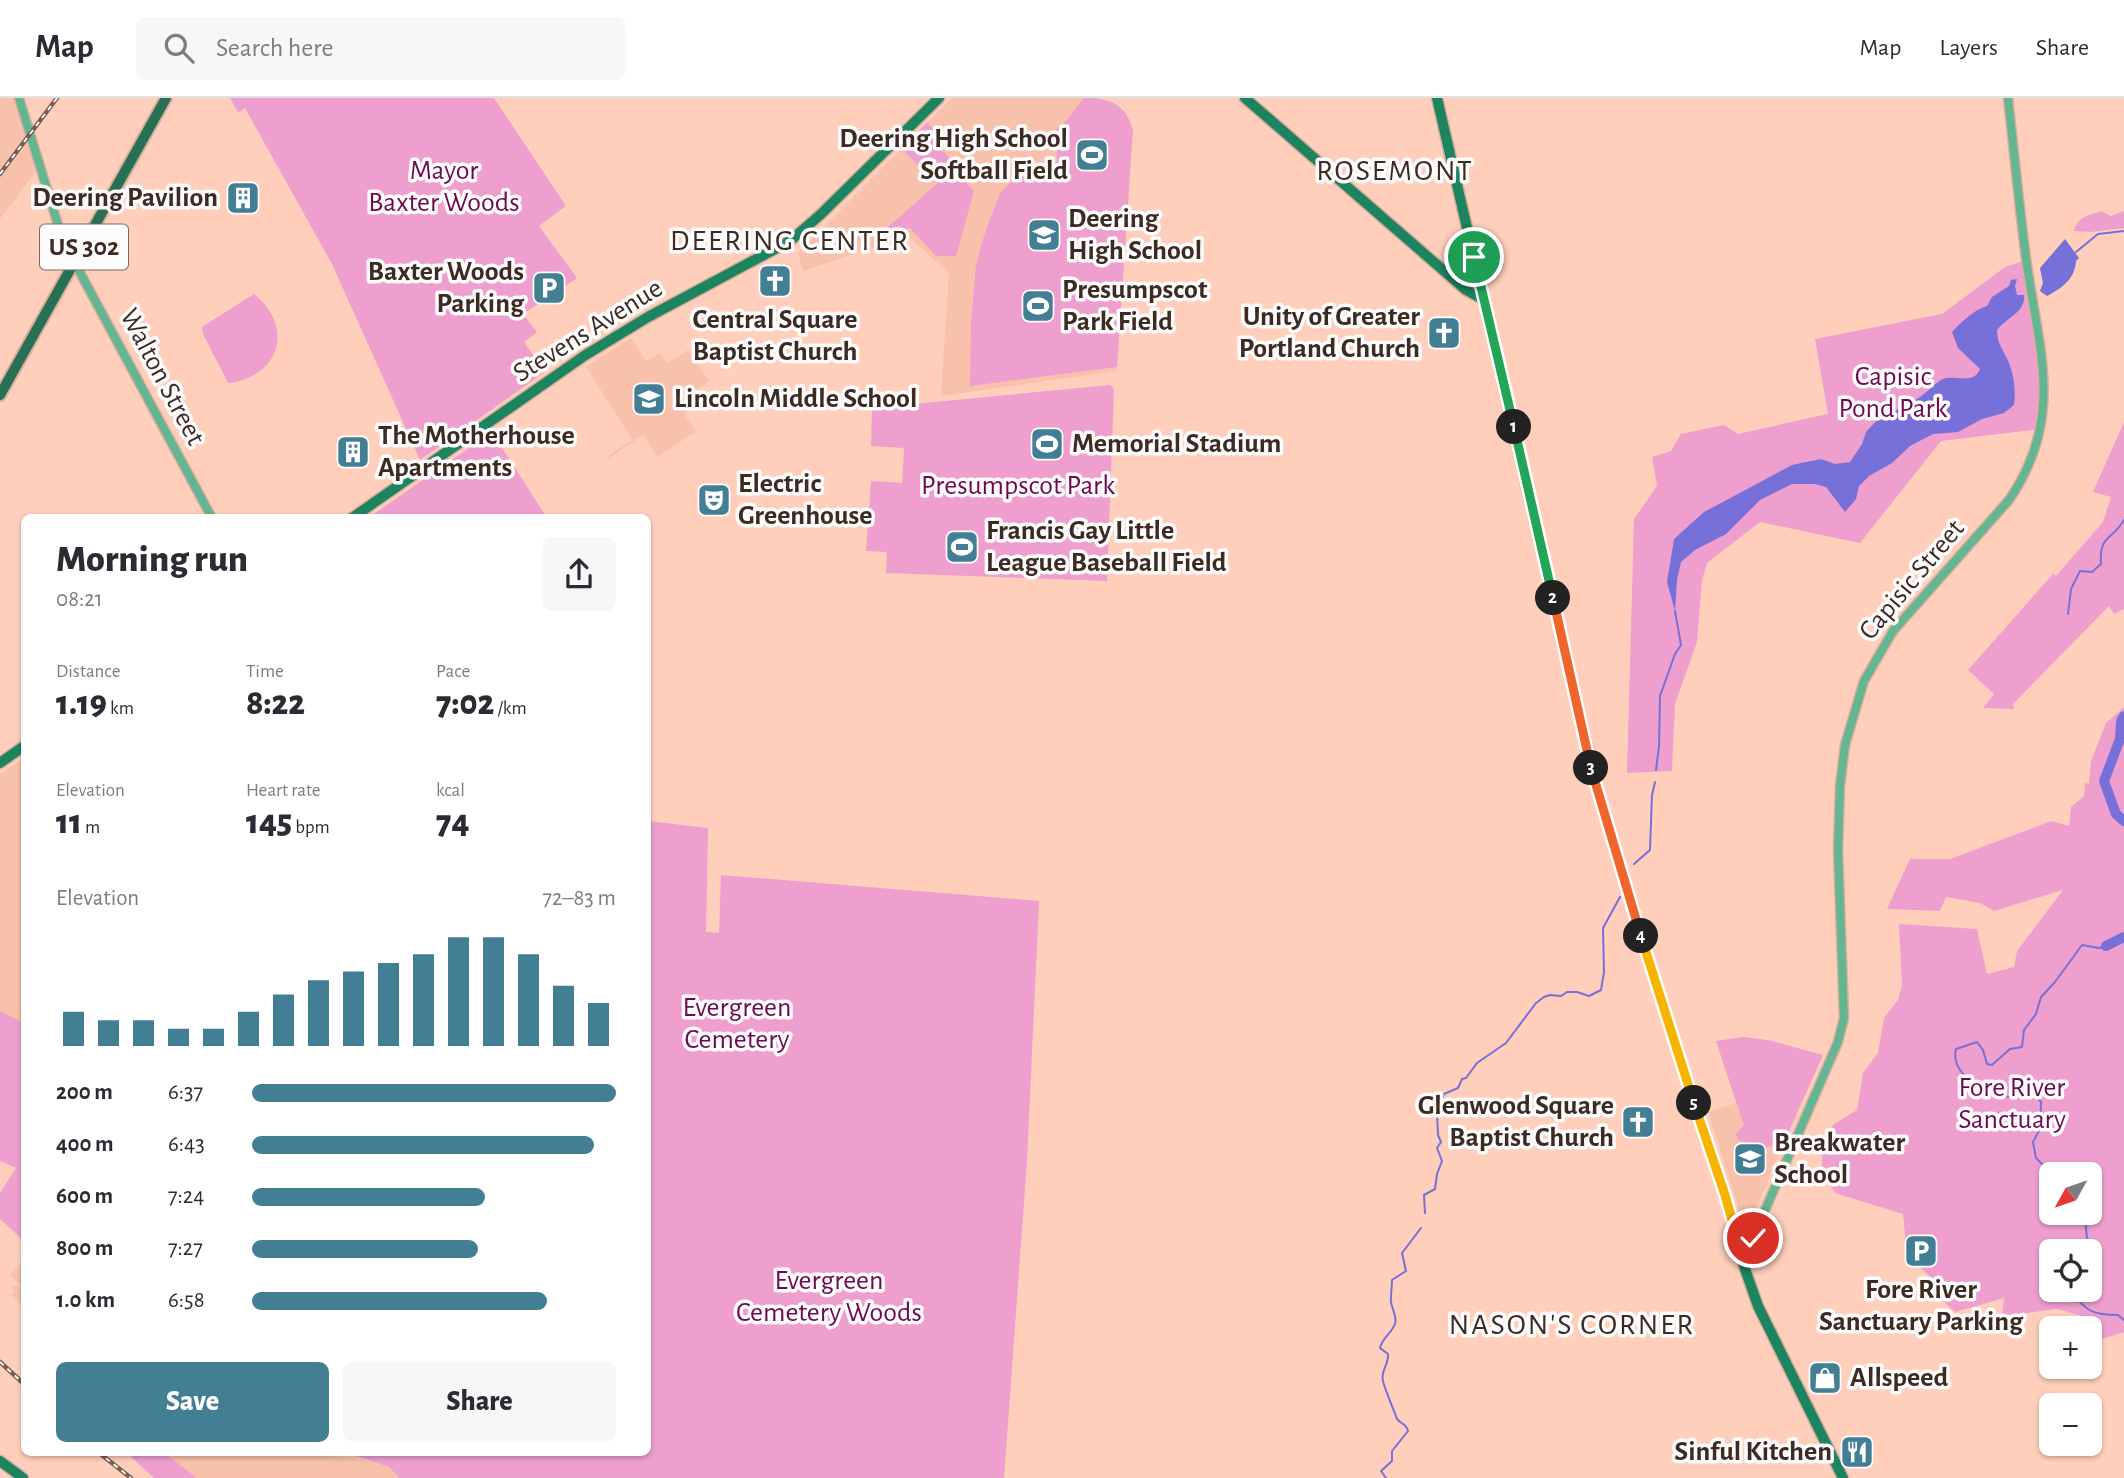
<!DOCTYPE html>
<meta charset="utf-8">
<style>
body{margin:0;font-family:"Alegreya Sans",sans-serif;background:#f7f7f7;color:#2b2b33;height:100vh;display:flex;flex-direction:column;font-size:26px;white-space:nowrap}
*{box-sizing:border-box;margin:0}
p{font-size:23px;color:#7c7c81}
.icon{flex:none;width:38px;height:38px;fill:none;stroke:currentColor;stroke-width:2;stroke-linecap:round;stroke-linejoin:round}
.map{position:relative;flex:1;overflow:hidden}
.drawer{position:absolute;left:21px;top:416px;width:630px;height:942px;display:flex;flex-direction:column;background:#fff;border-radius:10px;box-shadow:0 2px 5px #0004}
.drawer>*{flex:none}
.needle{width:46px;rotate:230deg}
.controls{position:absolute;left:2039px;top:1064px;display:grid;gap:14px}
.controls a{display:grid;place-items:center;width:63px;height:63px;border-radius:10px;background:#fff;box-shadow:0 2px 5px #0004;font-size:35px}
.pin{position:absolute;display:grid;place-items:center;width:60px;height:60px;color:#fff;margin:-30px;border:4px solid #fff;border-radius:50%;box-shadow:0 2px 7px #0007}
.km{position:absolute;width:35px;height:35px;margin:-18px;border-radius:50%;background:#222;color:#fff;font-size:19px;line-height:35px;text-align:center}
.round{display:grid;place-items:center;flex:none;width:74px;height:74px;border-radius:10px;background:#f7f7f7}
.overview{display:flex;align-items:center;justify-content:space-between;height:119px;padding:0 35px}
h1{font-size:38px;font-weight:800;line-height:52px}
.stats{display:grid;grid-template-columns:repeat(3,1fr);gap:10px;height:119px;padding:7px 35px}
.stats div{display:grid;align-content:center}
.stats b{font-size:35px;font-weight:800}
.stats small{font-size:19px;font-weight:400}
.stats p{font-size:19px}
.chart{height:196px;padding:14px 35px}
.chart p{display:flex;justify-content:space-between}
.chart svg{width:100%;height:126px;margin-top:7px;stroke:#427f95;stroke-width:6}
.primary-button{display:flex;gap:14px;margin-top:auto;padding:14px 35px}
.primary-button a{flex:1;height:80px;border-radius:10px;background:#427f95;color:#fff;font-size:28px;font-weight:800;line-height:80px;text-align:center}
.primary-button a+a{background:#f7f7f7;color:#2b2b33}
ul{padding:0 35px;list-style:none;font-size:23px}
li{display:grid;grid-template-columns:112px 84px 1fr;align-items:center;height:52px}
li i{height:18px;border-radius:9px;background:#427f95}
header{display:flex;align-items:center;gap:42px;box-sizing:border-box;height:98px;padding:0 35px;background:#fff;border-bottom:2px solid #e1e1e2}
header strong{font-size:33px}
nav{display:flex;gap:38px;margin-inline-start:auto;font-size:24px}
.search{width:490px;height:63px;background:#f7f7f7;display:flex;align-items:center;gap:18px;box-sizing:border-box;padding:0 24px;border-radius:10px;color:#7c7c81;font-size:26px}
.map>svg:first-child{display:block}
</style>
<header>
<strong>Map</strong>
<div class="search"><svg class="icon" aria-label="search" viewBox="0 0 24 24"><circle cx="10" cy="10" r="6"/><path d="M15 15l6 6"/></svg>Search here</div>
<nav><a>Map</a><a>Layers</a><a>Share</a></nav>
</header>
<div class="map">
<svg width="2124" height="1380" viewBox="0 0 2124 1380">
<rect width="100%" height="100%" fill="#ffcfbc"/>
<g fill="#f8c1ab">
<polygon points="0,0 15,0 36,73 0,121"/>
<polygon points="952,0 1099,0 1131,23 1116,273 941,298 949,175 908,138 803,173 798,155"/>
<polygon points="631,240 646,263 660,255 668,265 688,252 709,283 688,297 696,308 684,316 696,333 658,359 643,337 609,360 608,358 633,342 586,269"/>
<polygon points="21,662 24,667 24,1135 19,1068 0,1054 0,676"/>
<polygon points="1736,1005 1743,1025 1786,1040 1746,1134 1708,1014"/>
<polygon points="24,1161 24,1209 11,1197 15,1193 10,1188 23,1189 10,1177"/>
<polygon points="143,1355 301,1355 446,1371 450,1380 171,1380"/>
</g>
<g fill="#ee9fce" fill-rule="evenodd">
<polygon points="230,0 494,0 566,108 539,128 577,180 523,216 537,234 524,244 545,274 420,362 332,166 245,10 238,15"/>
<path d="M1084,0c26,0 41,5 49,32l-16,237 -147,19 1,-63 5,-58 8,-29 16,-43 16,-16h12v-3h29v-47l5,-1z"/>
<polygon points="927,24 944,42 938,48 959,70 956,74 974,93 956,158 936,158 910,130 882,139 880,136 939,84 934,83 902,51"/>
<path d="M2101,113l10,5 13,-5v17l-33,4 -17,-1c4,-15 14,-15 27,-20z"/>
<polygon points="2026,162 2042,256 2041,331 1941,343 1860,445 1760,424 1707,465 1702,482 1697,544 1675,606 1672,673 1627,675 1634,421 1657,388 1652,359 1671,353 1681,336 1724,327 1738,336 1828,316 1815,241 1942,216 2005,169"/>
<path d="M254,196c41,33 26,83 -26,89l-25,-49 -1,-7z"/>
<polygon points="1110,287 1114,291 1107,483 886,475 887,454 866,453 871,383 902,385 904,350 871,348 872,310"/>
<polygon points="2124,324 2124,511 2114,516 2109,508 2013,606 2014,611 1983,610 1994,596 1968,572 2053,476 2056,478 2103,424 2111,399 2093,394"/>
<polygon points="492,334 547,420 368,420"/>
<path d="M2124,609v625l-22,7 -12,-21 -33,-9 -55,7 2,-18 -49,14 -17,-16 -5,-16 -18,-18 -9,-17 -3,-31 -68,-21 -13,-20v-30l12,-19 23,-14 6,-37 15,-20 6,-35 14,-18 4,-15 -3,-61 78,5 10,45 27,-7 3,-16 46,-61 -69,21 -14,-8 -34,-6 -6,14 -53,-2 23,-50h40l101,-38 18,5 2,-19 13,-11 1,-13 4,1 2,-23 15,-38zM2051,1076h39v39h-39zM2051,1153h39v39h-39z"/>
<polygon points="648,723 708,730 706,834 719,835 721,777 1039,803 1027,1063 1004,1380 400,1380 389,1369 348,1355 648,1354"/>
<polygon points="0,913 24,925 24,1143 0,1121 0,1095 16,1070 0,1063"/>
<polygon points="1743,939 1768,942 1823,957 1786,1040 1776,1036 1778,1045 1766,1050 1738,1042 1736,1036 1745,1026 1743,1025 1716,943"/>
<polygon points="127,1355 164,1355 197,1380 154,1380"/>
</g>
<g fill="#7670d8">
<path d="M2065,141l14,19 -3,3c-1,18 -14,27 -29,35l-7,-5 3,-8 -3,-15z"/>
<path d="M2017,181l-2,7 2,9h7c2,17 -17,22 -27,35 0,14 7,21 12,33 5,13 7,28 5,42l-10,8 -22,6 -24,13 -25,2 -23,12 -18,17 -23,13 -10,10 -3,13 -11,13 -19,-25 -11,-3h-23l-32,16 -34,34 -31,16 -14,12 -4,18 -2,31 -8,-29 7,-43 30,-27 88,-47 29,-6 14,5 15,-2 12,-18 4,-12 13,-14 -1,-5c9,2 20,-2 26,-9 21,-4 29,-23 42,-26 13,-2 28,6 34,-9l-22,-21 -6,-16c9,-10 22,-22 35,-26l5,-9 17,-11 2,-6z"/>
</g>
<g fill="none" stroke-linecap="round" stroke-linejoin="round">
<g stroke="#7670d8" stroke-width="2">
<polyline points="2076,154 2098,136 2124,133"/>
<path d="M2068,516l3,-25 9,-18 12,1 9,-8c-2,-30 11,-23 23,-44"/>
<polyline points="1656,672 1659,648 1660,598 1675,556 1681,547 1675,513"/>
<polyline points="1634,766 1650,752 1652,697 1655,684"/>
<path d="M2083,1076l-11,-5 -23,2 -13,-13 -3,-16 7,-13 1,-27 -10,-11 -12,-5 -4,3 1,9c-22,-2 -67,-20 -60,-49l21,-7 6,8 4,14 5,1 18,-16 12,-2 2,-17 12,-16 5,-17 14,-15 27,-37 17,3 7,-2"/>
<polyline points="2090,1082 2090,1084"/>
<polyline points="1425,1115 1424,1097 1435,1091 1437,1076 1442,1063 1437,1050 1441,1044 1438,1037 1437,1014 1444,996 1458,990 1462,981 1466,980 1477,965 1506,945 1536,905 1544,899 1550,897 1561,898 1567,894 1577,894 1589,898 1601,892 1604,874 1603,830 1620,799"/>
<path d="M2080,1115l6,7c-2,18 7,32 4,49"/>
<path d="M2076,1192l-3,3c13,19 22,22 45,22l6,5"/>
<path d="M1386,1380l-5,-7 11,-10v-10l16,-20c-2,-8 -6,-6 -11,-12 -1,-3 -14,-35 -14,-38 -3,-10 6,-16 5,-27l-8,-6c2,-10 11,-14 15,-24 3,-10 -6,-17 -4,-27 0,-6 1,-10 1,-17l14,-9 -4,-18 19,-25"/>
</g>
<g stroke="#7670d8" stroke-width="10">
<polyline points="2124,618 2121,623 2120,641 2104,683 2116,716 2124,723"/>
<polyline points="2106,848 2124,839"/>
</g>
<defs>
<g id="minor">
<polyline points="19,0 63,143 212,420"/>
<path d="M1739,1147l12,-4 2,-3 85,-196 6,-24 -6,-168 2,-64 5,-41 19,-64 29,-50 116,-131c57,-83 29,-152 17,-242 -7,-53 -12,-107 -18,-160"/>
</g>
<g id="major">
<polyline points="1245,0 1466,192 1484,202"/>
<polyline points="1437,0 1596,688 1667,921 1725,1097 1745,1171 1758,1208 1843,1380"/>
<polyline points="352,420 584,258 648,219 790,143 820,117 939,0"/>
<polyline points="0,665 24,648"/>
<polyline points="0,1363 23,1380"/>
</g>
<polyline id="highway" points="0,297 166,0"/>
</defs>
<use href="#minor" stroke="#d8ae9d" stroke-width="11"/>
<use href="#major" stroke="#d8ae9d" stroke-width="13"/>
<use href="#highway" stroke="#d8ae9d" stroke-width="14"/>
<use href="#minor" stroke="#64b591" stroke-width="8"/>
<use href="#major" stroke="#1c8560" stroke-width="10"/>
<use href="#highway" stroke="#277053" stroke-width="10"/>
<defs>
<g id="rail">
<polyline points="0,76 57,0"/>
<polyline points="0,1264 24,1286"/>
<polyline points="98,1354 131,1380"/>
</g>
</defs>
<use href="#rail" stroke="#785d51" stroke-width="4.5"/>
<use href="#rail" stroke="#fcfcfc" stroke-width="2" stroke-dasharray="5" stroke-linecap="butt"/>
</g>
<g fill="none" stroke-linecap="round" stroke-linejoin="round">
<defs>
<polyline id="split-1" points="1474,159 1514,329"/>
<polyline id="split-2" points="1514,329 1553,500"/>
<polyline id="split-3" points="1553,500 1591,670"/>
<polyline id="split-4" points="1591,670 1641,838"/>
<polyline id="split-5" points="1641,838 1694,1005"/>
<polyline id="split-6" points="1694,1005 1725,1097 1739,1147 1751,1143 1753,1140"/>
</defs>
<use href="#split-1" stroke="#fff" stroke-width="14"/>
<use href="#split-2" stroke="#fff" stroke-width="14"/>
<use href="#split-3" stroke="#fff" stroke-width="14"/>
<use href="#split-4" stroke="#fff" stroke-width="14"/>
<use href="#split-5" stroke="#fff" stroke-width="14"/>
<use href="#split-6" stroke="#fff" stroke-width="14"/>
<use href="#split-1" stroke="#22a559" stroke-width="9"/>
<use href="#split-2" stroke="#22a559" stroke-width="9"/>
<use href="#split-3" stroke="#f0652b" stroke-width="9"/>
<use href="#split-4" stroke="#f0652b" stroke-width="9"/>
<use href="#split-5" stroke="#f5b400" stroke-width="9"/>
<use href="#split-6" stroke="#f5b400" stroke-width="9"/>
</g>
<defs>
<symbol id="stadium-square" viewBox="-11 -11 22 22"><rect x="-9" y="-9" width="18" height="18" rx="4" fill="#427f95" stroke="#fcfcfc"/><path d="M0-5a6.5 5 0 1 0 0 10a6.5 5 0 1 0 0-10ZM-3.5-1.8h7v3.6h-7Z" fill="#fff"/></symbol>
<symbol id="building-square" viewBox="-11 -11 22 22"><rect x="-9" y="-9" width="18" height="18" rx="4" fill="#427f95" stroke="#fcfcfc"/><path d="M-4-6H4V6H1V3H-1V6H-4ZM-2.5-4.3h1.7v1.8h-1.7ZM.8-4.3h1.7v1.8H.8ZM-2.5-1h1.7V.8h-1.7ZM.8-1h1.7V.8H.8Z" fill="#fff"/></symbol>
<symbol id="school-square" viewBox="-11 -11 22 22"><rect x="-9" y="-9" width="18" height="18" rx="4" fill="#427f95" stroke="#fcfcfc"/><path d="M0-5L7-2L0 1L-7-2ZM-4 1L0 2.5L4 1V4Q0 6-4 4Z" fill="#fff"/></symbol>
<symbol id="church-square" viewBox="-11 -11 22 22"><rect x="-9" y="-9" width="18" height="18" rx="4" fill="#427f95" stroke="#fcfcfc"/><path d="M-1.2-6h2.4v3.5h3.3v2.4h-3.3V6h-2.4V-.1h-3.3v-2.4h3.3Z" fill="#fff"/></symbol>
<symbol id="parking-square" viewBox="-11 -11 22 22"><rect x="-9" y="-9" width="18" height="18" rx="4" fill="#427f95" stroke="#fcfcfc"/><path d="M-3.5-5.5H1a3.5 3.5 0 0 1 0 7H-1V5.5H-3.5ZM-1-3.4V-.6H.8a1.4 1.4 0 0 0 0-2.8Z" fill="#fff"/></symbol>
<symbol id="theatre-square" viewBox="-11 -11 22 22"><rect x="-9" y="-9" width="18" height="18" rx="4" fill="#427f95" stroke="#fcfcfc"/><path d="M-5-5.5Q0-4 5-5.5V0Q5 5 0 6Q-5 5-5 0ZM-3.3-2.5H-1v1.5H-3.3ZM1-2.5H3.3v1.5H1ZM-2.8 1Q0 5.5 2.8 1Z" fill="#fff"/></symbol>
<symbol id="shop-square" viewBox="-11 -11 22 22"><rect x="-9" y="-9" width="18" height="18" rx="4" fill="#427f95" stroke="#fcfcfc"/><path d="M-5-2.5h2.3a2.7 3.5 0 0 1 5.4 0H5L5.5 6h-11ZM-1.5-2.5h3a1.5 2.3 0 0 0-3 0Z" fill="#fff"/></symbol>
<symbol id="restaurant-square" viewBox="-11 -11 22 22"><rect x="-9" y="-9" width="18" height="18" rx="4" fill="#427f95" stroke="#fcfcfc"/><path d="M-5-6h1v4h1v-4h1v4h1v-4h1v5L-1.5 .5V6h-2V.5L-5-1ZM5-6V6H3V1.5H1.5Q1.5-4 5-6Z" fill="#fff"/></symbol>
</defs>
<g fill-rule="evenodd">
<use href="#stadium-square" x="1073" y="38" width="38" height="38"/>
<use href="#building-square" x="224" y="81" width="38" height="38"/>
<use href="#school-square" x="1025" y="118" width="38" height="38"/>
<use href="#church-square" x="756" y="164" width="38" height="38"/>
<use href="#parking-square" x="530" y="171" width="38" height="38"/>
<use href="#stadium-square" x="1019" y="189" width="38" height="38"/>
<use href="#church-square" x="1425" y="216" width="38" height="38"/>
<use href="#school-square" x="630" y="282" width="38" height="38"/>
<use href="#stadium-square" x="1028" y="327" width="38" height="38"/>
<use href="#building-square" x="334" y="335" width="38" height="38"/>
<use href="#theatre-square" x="695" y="383" width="38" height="38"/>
<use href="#stadium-square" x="943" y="430" width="38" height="38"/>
<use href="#church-square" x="1619" y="1005" width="38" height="38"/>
<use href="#school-square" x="1731" y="1042" width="38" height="38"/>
<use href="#parking-square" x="1902" y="1134" width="38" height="38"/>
<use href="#shop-square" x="1806" y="1261" width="38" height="38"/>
<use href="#restaurant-square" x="1838" y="1335" width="38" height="38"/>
</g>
<g text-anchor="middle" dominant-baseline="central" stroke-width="7" stroke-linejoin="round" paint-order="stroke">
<rect fill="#fcfcfc" stroke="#766a64" stroke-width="2" x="40" y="126.5" width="88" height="45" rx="5"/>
<g font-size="26" font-weight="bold" fill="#3d2b23">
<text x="84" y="149">US 302</text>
</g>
<g font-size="28" font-weight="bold" fill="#3d2b23" stroke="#fcfcfc" text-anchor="start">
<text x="1068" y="41" text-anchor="end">Deering High School<tspan x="1068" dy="32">Softball Field</tspan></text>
<text x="218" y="100" text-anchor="end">Deering Pavilion</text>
<text x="1068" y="121">Deering<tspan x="1068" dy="32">High School</tspan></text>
<text x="524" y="174" text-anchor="end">Baxter Woods<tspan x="524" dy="32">Parking</tspan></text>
<text x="1062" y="192">Presumpscot<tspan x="1062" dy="32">Park Field</tspan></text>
<text x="1420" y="219" text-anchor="end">Unity of Greater<tspan x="1420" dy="32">Portland Church</tspan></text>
<text x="775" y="222" text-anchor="middle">Central Square<tspan x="775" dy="32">Baptist Church</tspan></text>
<text x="674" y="301">Lincoln Middle School</text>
<text x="378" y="338">The Motherhouse<tspan x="378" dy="32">Apartments</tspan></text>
<text x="1072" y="346">Memorial Stadium</text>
<text x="738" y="386">Electric<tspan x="738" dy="32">Greenhouse</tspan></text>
<text x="986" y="433">Francis Gay Little<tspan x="986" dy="32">League Baseball Field</tspan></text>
<text x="1614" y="1008" text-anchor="end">Glenwood Square<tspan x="1614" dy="32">Baptist Church</tspan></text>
<text x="1774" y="1045">Breakwater<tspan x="1774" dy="32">School</tspan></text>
<text x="1921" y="1192" text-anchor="middle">Fore River<tspan x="1921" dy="32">Sanctuary Parking</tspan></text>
<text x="1850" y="1280">Allspeed</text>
<text x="1832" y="1354" text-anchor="end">Sinful Kitchen</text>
</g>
<g font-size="28" fill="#6d0851" stroke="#fcfcfc">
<text x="444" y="73">Mayor<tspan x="444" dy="32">Baxter Woods</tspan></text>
<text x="1893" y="279">Capisic<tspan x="1893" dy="32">Pond Park</tspan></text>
<text x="1018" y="388">Presumpscot Park</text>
<text x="737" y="910">Evergreen<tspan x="737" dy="32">Cemetery</tspan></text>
<text x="2012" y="990">Fore River<tspan x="2012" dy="32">Sanctuary</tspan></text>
<text x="829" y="1183">Evergreen<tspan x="829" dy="32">Cemetery Woods</tspan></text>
</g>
<g font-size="28" fill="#3d2b23" stroke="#fcfcfc">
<text transform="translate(588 233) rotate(-32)">Stevens Avenue</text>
<text transform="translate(162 279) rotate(62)">Walton Street</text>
<text transform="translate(1912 482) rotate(-50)">Capisic Street</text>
</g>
<g font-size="30" letter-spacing="2" fill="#3d2b23" stroke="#fcfcfc">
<text x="1395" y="73">ROSEMONT</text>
<text x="790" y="143">DEERING CENTER</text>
<text x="1572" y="1227">NASON'S CORNER</text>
</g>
</g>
</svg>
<div class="controls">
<a><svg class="needle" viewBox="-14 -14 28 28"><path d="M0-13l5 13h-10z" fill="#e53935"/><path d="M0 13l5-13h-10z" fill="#7c7c81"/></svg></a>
<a><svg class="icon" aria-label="locate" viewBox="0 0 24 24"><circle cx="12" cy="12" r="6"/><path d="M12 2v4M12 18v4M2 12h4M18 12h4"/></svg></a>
<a>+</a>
<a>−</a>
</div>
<div class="pin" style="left:1474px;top:159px;background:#1e9e55"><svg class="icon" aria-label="arrive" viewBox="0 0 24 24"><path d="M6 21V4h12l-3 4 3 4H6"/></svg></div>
<div class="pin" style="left:1753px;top:1140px;background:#d93025"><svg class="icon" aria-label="check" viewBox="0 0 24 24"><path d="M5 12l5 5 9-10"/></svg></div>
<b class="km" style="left:1514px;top:329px">1</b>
<b class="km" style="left:1553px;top:500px">2</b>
<b class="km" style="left:1591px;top:670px">3</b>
<b class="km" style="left:1641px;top:838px">4</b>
<b class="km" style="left:1694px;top:1005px">5</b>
<section class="drawer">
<div class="overview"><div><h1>Morning run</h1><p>08:21</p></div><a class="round"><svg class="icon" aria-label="share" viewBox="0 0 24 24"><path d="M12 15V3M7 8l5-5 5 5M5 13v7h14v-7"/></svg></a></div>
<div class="stats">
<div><p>Distance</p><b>1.19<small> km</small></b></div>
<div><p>Time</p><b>8:22</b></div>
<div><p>Pace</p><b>7:02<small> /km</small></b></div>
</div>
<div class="stats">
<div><p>Elevation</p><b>11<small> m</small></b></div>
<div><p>Heart rate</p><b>145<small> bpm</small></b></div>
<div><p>kcal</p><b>74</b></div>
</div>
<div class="chart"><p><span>Elevation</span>72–83 m</p>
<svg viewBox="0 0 160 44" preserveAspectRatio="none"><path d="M5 44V32M15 44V35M25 44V35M35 44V38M45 44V38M55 44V32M65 44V26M75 44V21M85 44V18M95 44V15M105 44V12M115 44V6M125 44V6M135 44V12M145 44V23M155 44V29"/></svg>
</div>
<ul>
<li><b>200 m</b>6:37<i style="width:100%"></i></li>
<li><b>400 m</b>6:43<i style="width:94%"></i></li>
<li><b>600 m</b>7:24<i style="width:64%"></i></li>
<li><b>800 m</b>7:27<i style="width:62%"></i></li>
<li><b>1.0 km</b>6:58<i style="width:81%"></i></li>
</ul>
<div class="primary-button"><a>Save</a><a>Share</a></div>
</section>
</div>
